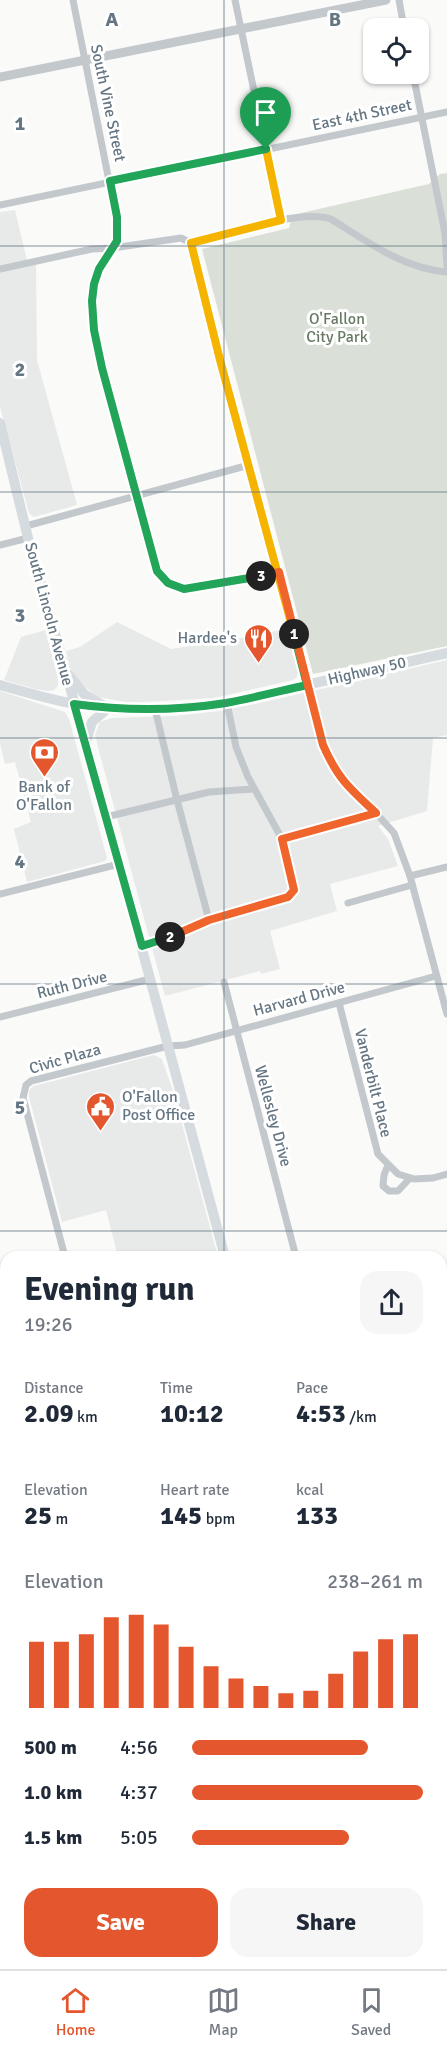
<!DOCTYPE html>
<meta charset="utf-8">
<style>
body{margin:0;font-family:Signika,sans-serif;background:#f6f6f7;color:#1f2937;height:100vh;display:flex;flex-direction:column;font-size:22px;white-space:nowrap}
*{box-sizing:border-box;margin:0}
p{font-size:20px;color:#747a83}
.icon{flex:none;width:33px;height:33px;fill:none;stroke:currentColor;stroke-width:2;stroke-linecap:round;stroke-linejoin:round}
.map{position:relative;flex:1;overflow:hidden}
.panel{position:absolute;left:0px;top:1251px;width:447px;height:718px;display:flex;flex-direction:column;background:#fff;border-radius:18px 18px 0 0;box-shadow:0 2px 4px #0004}
.panel>*{flex:none}
.tools{position:absolute;left:363px;top:18px;display:grid;gap:12px}
.tools a{display:grid;place-items:center;width:66px;height:66px;border-radius:12px;background:#fff;box-shadow:0 2px 4px #0004;font-size:30px}
.pin{position:absolute;display:grid;place-items:center;width:51px;height:51px;color:#fff;margin:-62px -26px;border-radius:50% 50% 50% 0;rotate:-45deg;box-shadow:0 0 6px #0007}
.pin .icon{rotate:45deg}
.km{position:absolute;width:30px;height:30px;margin:-15px;border-radius:50%;background:#222;color:#fff;font-size:16px;line-height:30px;text-align:center}
.round{display:grid;place-items:center;flex:none;width:63px;height:63px;border-radius:18px;background:#f6f6f7}
.headline{display:flex;align-items:center;justify-content:space-between;height:102px;padding:0 24px}
h1{font-size:33px;font-weight:700;line-height:45px}
.metrics{display:grid;grid-template-columns:repeat(3,1fr);gap:9px;height:102px;padding:6px 24px}
.metrics div{display:grid;align-content:center}
.metrics b{font-size:26px;font-weight:700}
.metrics small{font-size:16px;font-weight:400}
.metrics p{font-size:16px}
.chart{height:168px;padding:12px 24px}
.chart p{display:flex;justify-content:space-between}
.chart svg{width:100%;height:108px;margin-top:6px;stroke:#e4572e;stroke-width:6}
.button{display:flex;gap:12px;margin-top:auto;padding:12px 24px}
.button a{flex:1;height:69px;border-radius:18px;background:#e4572e;color:#fff;font-size:24px;font-weight:700;line-height:69px;text-align:center}
.button a+a{background:#f6f6f7;color:#1f2937}
ul{padding:0 24px;list-style:none;font-size:20px}
li{display:grid;grid-template-columns:96px 72px 1fr;align-items:center;height:45px}
li i{height:15px;border-radius:8px;background:#e4572e}
.tabs{display:flex;justify-content:space-around;align-items:center;height:84px;border-top:2px solid #e0e1e3;background:#fff;font-size:16px;color:#747a83}
.tabs a{display:grid;justify-items:center;gap:3px}
.tabs .selected{color:#e4572e}
.map>svg:first-child{display:block}
</style>
<div class="map">
<svg width="447" height="1969" viewBox="0 0 447 1969">
<rect width="100%" height="100%" fill="#fafaf8"/>
<g fill="#e8e9e9">
<polygon points="15,210 28,265 36,264 37,360 77,505 34,517 29,513 0,407 0,212"/>
<polygon points="117,622 171,649 214,642 215,643 286,629 298,673 297,677 293,680 214,698 144,702 126,702 98,697 81,684 71,671 66,651 80,647"/>
<polygon points="46,630 58,677 58,686 54,690 47,691 35,689 4,680 21,637"/>
<polygon points="447,660 447,735 433,738 427,811 378,826 388,839 398,866 330,884 337,911 270,931 280,969 261,974 260,971 165,996 99,751 95,735 100,722 112,718 174,716 220,711 260,703"/>
<polygon points="0,691 65,712 69,719 107,858 105,861 27,882 14,829 31,822 15,762 5,764 0,744"/>
<polygon points="154,1055 162,1059 173,1091 218,1257 118,1257 106,1210 62,1222 29,1097 29,1091 33,1086 38,1085"/>
</g>
<polygon fill="#dadfd7" points="447,173 447,646 313,674 202,249 289,228 292,215 429,184 440,174"/>
<g fill="none" stroke-linecap="round" stroke-linejoin="round">
<g stroke="#c3c8cc" stroke-width="7">
<polyline points="73,0 118,226 117,241 99,269 94,284 92,301 94,330 102,368 157,571 168,583 184,589 279,572"/>
<polyline points="235,0 281,220"/>
<polyline points="399,0 404,28"/>
<polyline points="413,74 445,233 447,266"/>
<polyline points="0,205 447,112"/>
<polyline points="191,243 220,360 279,572 323,745 333,767 345,785 376,813 394,833 410,876 447,1014"/>
<path d="M0,269l92,-20 21,-1 68,-10 10,5c34,-8 109,-35 140,-24 37,23 71,49 116,53"/>
<polyline points="26,526 249,465"/>
<polyline points="0,545 28,538"/>
<polyline points="155,709 177,800 209,920"/>
<polyline points="106,817 209,792 253,789"/>
<polyline points="282,839 376,813"/>
<polyline points="410,876 447,867"/>
<polyline points="0,894 119,864"/>
<polyline points="348,903 412,885"/>
<polyline points="142,946 176,936 209,920 288,897 294,890 282,839 248,777 236,747 227,703"/>
<polyline points="224,982 296,1257"/>
<polyline points="339,1003 378,1154 398,1174 414,1179 433,1178 447,1174"/>
<polyline points="0,1017 150,979"/>
<polyline points="388,1165 384,1175 383,1186 389,1191 398,1191 410,1178"/>
<polyline points="65,1257 23,1098 26,1085 31,1081 168,1046 185,1045 436,976"/>
<polyline points="0,1274 6,1272"/>
<polyline points="441,1285 447,1283"/>
<polyline points="0,1312 6,1333"/>
<polyline points="441,1392 447,1410"/>
<polyline points="0,1488 6,1497"/>
<polyline points="441,1557 447,1556"/>
<polyline points="0,1605 6,1604"/>
<polyline points="0,1825 6,1824"/>
<polyline points="0,1932 6,1930"/>
</g>
<g stroke="#c3c8cc" stroke-width="9">
<polyline points="0,77 386,0"/>
<polyline points="0,1723 6,1721"/>
</g>
<g stroke="#d6dbdf" stroke-width="10">
<polyline points="0,423 28,538 101,797 225,1257"/>
<polyline points="69,675 84,694 104,706"/>
<path d="M0,685c25,7 50,15 76,19 50,8 101,5 151,-1l220,-50"/>
<polyline points="86,741 92,722 108,708"/>
<polyline points="441,1719 447,1727"/>
</g>
<g stroke="#d6dbdf" stroke-width="14">
<polyline points="441,1918 447,1916"/>
<polyline points="441,1950 447,1948"/>
<polyline points="276,1969 293,1964"/>
<polyline points="379,1969 397,1964"/>
</g>
</g>
<g fill="none" stroke-linecap="round" stroke-linejoin="round">
<defs>
<polyline id="split-1" points="266,149 281,220 191,243 220,360 294,634"/>
<path id="split-2" d="M170,937l-28,9 -68,-242c51,7 101,7 152,-1 27,-5 54,-12 81,-18l-13,-51"/>
<path id="split-3" d="M170,937l39,-17 79,-23 6,-7 -12,-51 94,-26c-27,-25 -38,-34 -53,-68l-44,-173 -18,4"/>
<polyline id="split-4" points="261,576 184,589 168,583 157,571 102,368 94,330 92,301 94,284 99,269 117,241 117,217 110,181 266,149"/>
</defs>
<use href="#split-1" stroke="#fff" stroke-width="12"/>
<use href="#split-2" stroke="#fff" stroke-width="12"/>
<use href="#split-3" stroke="#fff" stroke-width="12"/>
<use href="#split-4" stroke="#fff" stroke-width="12"/>
<use href="#split-1" stroke="#f5b400" stroke-width="8"/>
<use href="#split-2" stroke="#22a559" stroke-width="8"/>
<use href="#split-3" stroke="#f0652b" stroke-width="8"/>
<use href="#split-4" stroke="#22a559" stroke-width="8"/>
</g>
<path fill="none" stroke="#657683" stroke-width="1.5" stroke-opacity="0.55" d="M224,0v1257M0,246h447M0,492h447M0,738h447M0,984h447M0,1231h447M0,1477h6M441,1477h6M0,1723h6M441,1723h6M224,1964v5"/>
<defs>
<symbol id="restaurant-pin" viewBox="-11 -11 22 30"><path d="M0 17L-7.5 6A9.5 9.5 0 1 1 7.5 6Z" fill="#e4572e" stroke="#fff"/><path d="M-5-6h1v4h1v-4h1v4h1v-4h1v5L-1.5 .5V6h-2V.5L-5-1ZM5-6V6H3V1.5H1.5Q1.5-4 5-6Z" fill="#fff"/></symbol>
<symbol id="bank-pin" viewBox="-11 -11 22 30"><path d="M0 17L-7.5 6A9.5 9.5 0 1 1 7.5 6Z" fill="#e4572e" stroke="#fff"/><path d="M-6-4H6V4H-6ZM0-2.3a2.3 2.3 0 1 0 0 4.6a2.3 2.3 0 1 0 0-4.6Z" fill="#fff"/></symbol>
<symbol id="civic-pin" viewBox="-11 -11 22 30"><path d="M0 17L-7.5 6A9.5 9.5 0 1 1 7.5 6Z" fill="#e4572e" stroke="#fff"/><path d="M-.6-6.5H3V-4.5H.6V-3L4-1V1h2V6H-6V1h2V-1L-.6-3ZM-1.2 2.5V6h2.4V2.5Z" fill="#fff"/></symbol>
</defs>
<g fill-rule="evenodd">
<use href="#restaurant-pin" x="242" y="622" width="33" height="45"/>
<use href="#bank-pin" x="28" y="736" width="33" height="45"/>
<use href="#civic-pin" x="84" y="1090" width="33" height="45"/>
</g>
<g text-anchor="middle" dominant-baseline="central" stroke-width="6" stroke-linejoin="round" paint-order="stroke">
<g font-size="16" fill="#657683" stroke="#fff">
<text transform="translate(108 103) rotate(78)">South Vine Street</text>
<text transform="translate(362 115) rotate(-12)">East 4th Street</text>
<text transform="translate(49 614) rotate(75)">South Lincoln Avenue</text>
<text transform="translate(367 671) rotate(-13)">Highway 50</text>
<text transform="translate(72 985) rotate(-14)">Ruth Drive</text>
<text transform="translate(299 999) rotate(-15)">Harvard Drive</text>
<text transform="translate(65 1059) rotate(-16)">Civic Plaza</text>
<text transform="translate(373 1083) rotate(76)">Vanderbilt Place</text>
<text transform="translate(273 1116) rotate(75)">Wellesley Drive</text>
</g>
<g font-size="16" fill="#687a64" stroke="#fff">
<text x="337" y="319">O'Fallon<tspan x="337" dy="18">City Park</tspan></text>
</g>
<g font-size="16" fill="#657683" stroke="#fff" text-anchor="end">
<text x="237" y="638">Hardee's</text>
<text x="44" y="787" text-anchor="middle">Bank of<tspan x="44" dy="18">O'Fallon</tspan></text>
<text x="122" y="1097" text-anchor="start">O'Fallon<tspan x="122" dy="18">Post Office</tspan></text>
</g>
</g>
<g font-size="20" text-anchor="middle" font-weight="bold" fill="#657683" stroke="#fff" stroke-width="6" stroke-linejoin="round" paint-order="stroke">
<text x="112" y="26">A</text>
<text x="335" y="26">B</text>
<text x="20" y="130">1</text>
<text x="20" y="376">2</text>
<text x="20" y="622">3</text>
<text x="20" y="868">4</text>
<text x="20" y="1114">5</text>
</g>
</svg>
<div class="tools">
<a><svg class="icon" aria-label="locate" viewBox="0 0 24 24"><circle cx="12" cy="12" r="6"/><path d="M12 2v4M12 18v4M2 12h4M18 12h4"/></svg></a>
</div>
<div class="pin" style="left:266px;top:149px;background:#1e9e55"><svg class="icon" aria-label="arrive" viewBox="0 0 24 24"><path d="M6 21V4h12l-3 4 3 4H6"/></svg></div>
<b class="km" style="left:294px;top:634px">1</b>
<b class="km" style="left:170px;top:937px">2</b>
<b class="km" style="left:261px;top:576px">3</b>
<section class="panel">
<div class="headline"><div><h1>Evening run</h1><p>19:26</p></div><a class="round"><svg class="icon" aria-label="share" viewBox="0 0 24 24"><path d="M12 15V3M7 8l5-5 5 5M5 13v7h14v-7"/></svg></a></div>
<div class="metrics">
<div><p>Distance</p><b>2.09<small> km</small></b></div>
<div><p>Time</p><b>10:12</b></div>
<div><p>Pace</p><b>4:53<small> /km</small></b></div>
</div>
<div class="metrics">
<div><p>Elevation</p><b>25<small> m</small></b></div>
<div><p>Heart rate</p><b>145<small> bpm</small></b></div>
<div><p>kcal</p><b>133</b></div>
</div>
<div class="chart"><p><span>Elevation</span>238–261 m</p>
<svg viewBox="0 0 160 44" preserveAspectRatio="none"><path d="M5 44V17M15 44V17M25 44V14M35 44V7M45 44V6M55 44V10M65 44V19M75 44V27M85 44V32M95 44V35M105 44V38M115 44V37M125 44V30M135 44V21M145 44V16M155 44V14"/></svg>
</div>
<ul>
<li><b>500 m</b>4:56<i style="width:76%"></i></li>
<li><b>1.0 km</b>4:37<i style="width:100%"></i></li>
<li><b>1.5 km</b>5:05<i style="width:68%"></i></li>
</ul>
<div class="button"><a>Save</a><a>Share</a></div>
</section>
</div>
<nav class="tabs">
<a class="selected"><svg class="icon" aria-label="home" viewBox="0 0 24 24"><path d="M3 11l9-7 9 7M6 9v11h12V9"/></svg>Home</a>
<a><svg class="icon" aria-label="map" viewBox="0 0 24 24"><path d="M3 6l6-2 6 2 6-2v14l-6 2-6-2-6 2zM9 4v14M15 6v14"/></svg>Map</a>
<a><svg class="icon" aria-label="saved" viewBox="0 0 24 24"><path d="M7 4h10v16l-5-4-5 4z"/></svg>Saved</a>
</nav>
